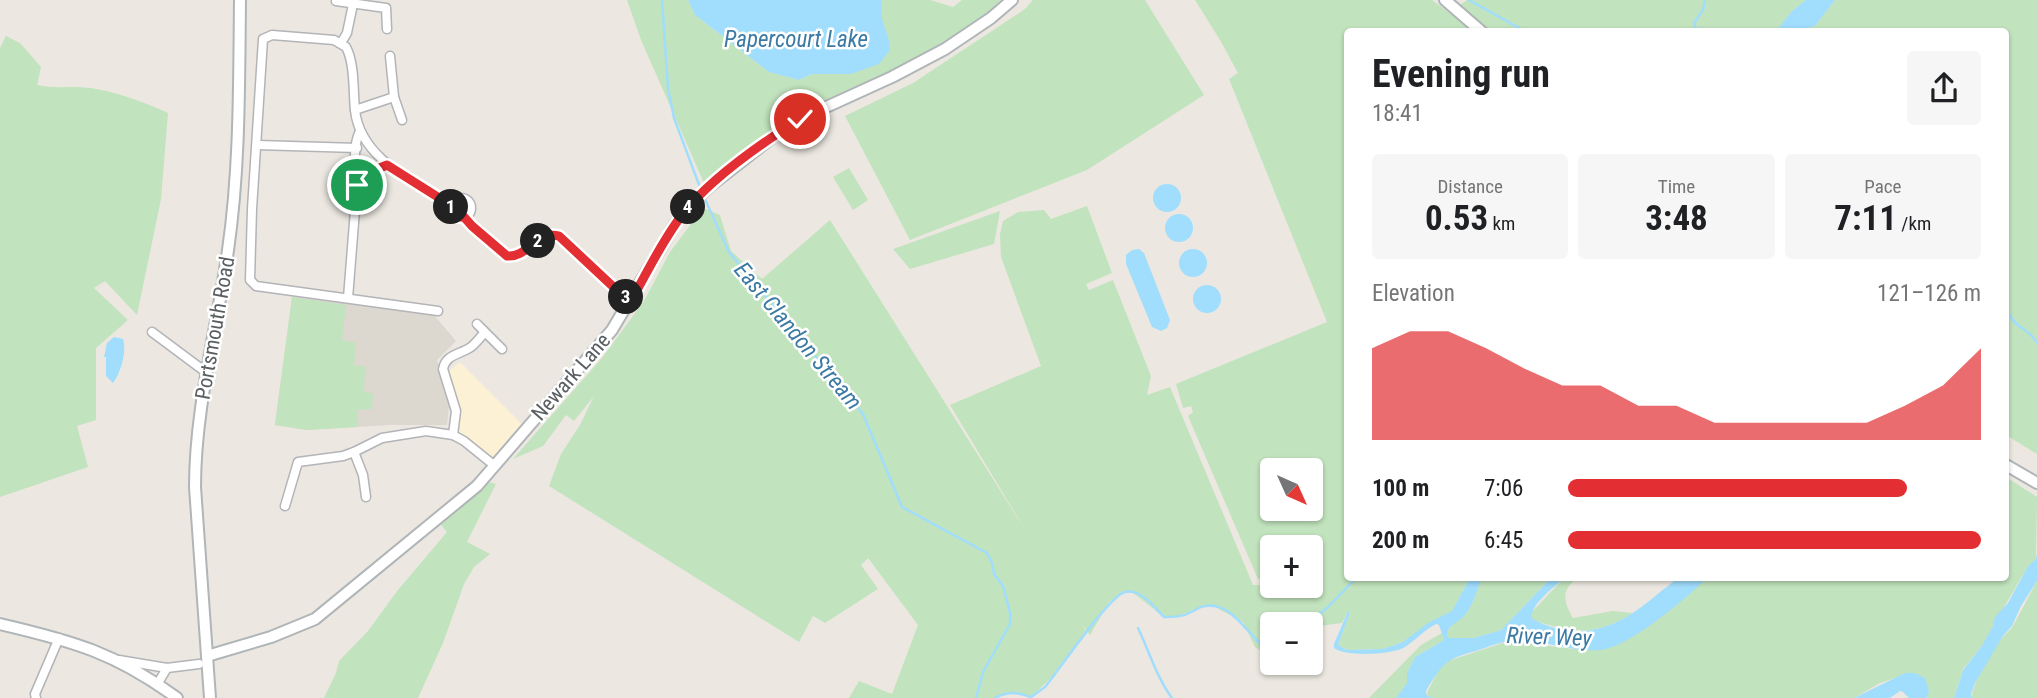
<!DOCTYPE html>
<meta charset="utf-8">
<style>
body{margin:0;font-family:"Roboto Condensed",sans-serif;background:#f6f6f6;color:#202124;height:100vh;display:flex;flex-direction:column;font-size:26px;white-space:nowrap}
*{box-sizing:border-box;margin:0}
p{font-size:23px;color:#757577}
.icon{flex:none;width:38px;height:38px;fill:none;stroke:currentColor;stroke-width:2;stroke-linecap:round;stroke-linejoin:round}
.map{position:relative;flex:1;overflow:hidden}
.drawer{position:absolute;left:1344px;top:28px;width:665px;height:553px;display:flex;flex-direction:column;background:#fff;border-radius:7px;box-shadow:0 2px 5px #0004}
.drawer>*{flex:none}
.needle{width:46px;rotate:135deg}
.controls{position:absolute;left:1260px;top:458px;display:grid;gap:14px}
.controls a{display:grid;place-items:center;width:63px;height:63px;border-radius:7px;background:#fff;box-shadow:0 2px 5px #0004;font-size:35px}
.pin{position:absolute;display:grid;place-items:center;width:60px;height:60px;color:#fff;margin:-30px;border:4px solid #fff;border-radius:50%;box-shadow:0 2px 7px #0007}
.km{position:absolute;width:35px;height:35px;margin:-18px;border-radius:50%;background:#222;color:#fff;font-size:19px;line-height:35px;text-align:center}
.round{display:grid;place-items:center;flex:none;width:74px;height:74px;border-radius:7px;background:#f6f6f6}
.headline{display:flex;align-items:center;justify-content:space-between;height:119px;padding:0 28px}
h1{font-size:38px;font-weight:700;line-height:52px}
.stats{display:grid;grid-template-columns:repeat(3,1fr);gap:10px;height:119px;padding:7px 28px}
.stats div{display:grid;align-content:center;border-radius:7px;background:#f6f6f6;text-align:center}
.stats b{font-size:35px;font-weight:700}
.stats small{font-size:19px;font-weight:400}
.stats p{font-size:19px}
.chart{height:196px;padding:14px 28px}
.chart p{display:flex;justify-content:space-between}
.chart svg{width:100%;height:126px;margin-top:7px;fill:#e32f33;opacity:.7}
ul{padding:0 28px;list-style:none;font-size:23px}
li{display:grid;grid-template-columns:112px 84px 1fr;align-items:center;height:52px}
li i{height:18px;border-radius:9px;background:#e32f33}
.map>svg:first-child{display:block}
</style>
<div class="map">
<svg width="2037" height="698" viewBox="0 0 2037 698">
<rect width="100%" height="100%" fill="#ece8e1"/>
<polygon fill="#fcf0d5" points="460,362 527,429 495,466 453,435 457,417 444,375"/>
<polygon fill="#dcd7cf" points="292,297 433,314 456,341 437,360 449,406 447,425 390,425 307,430 275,425"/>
<g fill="#c1e3bd" fill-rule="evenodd">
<polygon points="627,0 688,0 695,15 769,72 799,80 812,74 851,74 879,16 882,0 930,0 953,7 962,0 1001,0 971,27 916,59 830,98 797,108 787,122 704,183 641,40"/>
<polygon points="1033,0 1145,0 1204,95 1087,170 910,240 845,116 913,83 1025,9"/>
<path d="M1195,0h237l42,31 -126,1v546h122l-18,33 -49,31 -20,7 -36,1 -9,-5 12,-32 -2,-2 -6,12 -31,4v-2h-39v30l-3,1 -14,-9 -12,-25 -28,-15h-15l-24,10h-12l-32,-25h-7l-16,10 -19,33 -8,-11 5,9 -28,37 -28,27c-14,-5 -23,-5 -37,1h-145l10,-17 33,13 26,-69 -50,-67 -7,7 17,24 -53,34 -12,-7 -14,26 -250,-156 12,-32 19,-29 14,-29 -20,25 -8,-6 -23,31 -30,13 89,-101 42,-57 26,-49 33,-44 17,7 11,36 31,28 68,-59 197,313 -77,-128 91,-39 -40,-109 -1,-23 3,-13 15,-9 26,-2 7,9 36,-13 25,67 -26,11 3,6 24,-10 38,96 -4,19 23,-8 83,198 58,1v-38h-39v30l-14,1 -70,-163 5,-4 -2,-6 -8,2 -7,-24 151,-62 -98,-243 9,-6 -18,-33zM1272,471h39v38h-39z"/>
<polygon points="1467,0 1806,0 1792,11 1776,32 1487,31 1457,7"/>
<polygon points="1835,0 2037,0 2037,454 2006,435 2006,32 1809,32 1808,28 1815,26"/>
<path d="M6,36l14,7 21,24 -4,18c14,3 24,2 39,2 27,0 67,14 92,26l-7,86 -24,116 -32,-34 -11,7 34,32 -32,28v72l-19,6 11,41 -88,30v-449z"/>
<polygon points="849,168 868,200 853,210 833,177"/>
<polygon points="1000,211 994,244 910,269 893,249"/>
<polygon points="292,297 346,305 342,340 356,343 354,365 365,367 364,391 373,394 372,409 358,410 357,427 307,430 275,425"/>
<polygon points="2006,477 2037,497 2036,559 2028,566 1981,647 1963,669 1954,698 1927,698 1929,691 1901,676 1880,683 1854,698 1433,698 1426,695 1440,666 1445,662 1509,641 1573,649 1606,648 1633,636 1651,624 1707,578 2006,578"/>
<polygon points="488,482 496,484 467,542 490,554 474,567 464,584 443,643 418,698 324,698 336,673 339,661 368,631 398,590 447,532 441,525"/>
<path d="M1482,578h69l-50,52 -27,8h-26c-2,-15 12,-16 20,-27 6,-9 9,-23 14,-33z"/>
<path d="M1564,578h14c-17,11 -15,23 -5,40l40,-7 20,2c-39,24 -59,20 -101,7l-2,-6z"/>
<path d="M2037,581v117h-65c-1,-13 21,-48 30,-60 3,-4 8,-7 11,-12 8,-15 16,-30 24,-45z"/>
<polygon points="1442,633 1444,640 1415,657 1407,673 1407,683 1396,698 1369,698 1421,645"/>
</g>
<g fill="#a1ddfc">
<path d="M688,0h194c-4,24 7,28 8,50l-11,14 -28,10h-39l-13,6 -30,-8 -74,-57z"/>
<polygon points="1806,0 1835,0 1815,26 1808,28 1809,31 1776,31 1792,11"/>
<circle cx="1167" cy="198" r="14"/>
<circle cx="1179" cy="228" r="14"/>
<circle cx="1193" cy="263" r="14"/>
<polygon points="1139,249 1144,253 1170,320 1167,328 1161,331 1152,327 1126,264 1126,255 1132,250"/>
<circle cx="1207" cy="299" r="14"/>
<path d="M114,337l9,2c4,12 -2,34 -10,44l-7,-7v-19h-2l3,-14z"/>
<polygon points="2037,553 2037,581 2021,606 2012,626 2003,636 1975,683 1971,694 1972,698 1954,698 1963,670 1981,647 1993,626 1995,617 2008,603 2028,566 2036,559"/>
<path d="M1470,578h12c-5,11 -9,29 -18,38 -8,9 -18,8 -16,22h26l27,-8 50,-52h13c-12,11 -31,24 -33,40 50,28 90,8 129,-26 6,-5 12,-8 16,-14h31c-20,20 -78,69 -106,72 -30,3 -61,-12 -91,-9 -10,1 -22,6 -31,9 -33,9 -36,12 -53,41v4l7,3h-37l11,-15v-10l8,-16 29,-17 -5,-15 -3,-1c-12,6 -20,16 -31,23 -13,8 -59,10 -71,1v-4l14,-33 2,2 -12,32 9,5 36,-1 20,-7 25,-19 24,-12z"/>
<polygon points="1905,673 1915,673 1925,678 1929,691 1927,698 1909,698 1903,692 1900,691 1890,698 1854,698"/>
</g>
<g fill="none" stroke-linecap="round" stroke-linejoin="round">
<g stroke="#a1ddfc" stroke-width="2.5">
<polyline points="662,0 668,88 674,118 701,190"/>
<polyline points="1469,0 1526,32"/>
<polyline points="1697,32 1694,23 1703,10 1705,0"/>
<polyline points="704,197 729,252 863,414 902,507 987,553 992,563 994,574 1003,586 1010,613 1010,624 983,672 976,698"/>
<path d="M2009,314c6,14 21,15 28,29"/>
<polyline points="1306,625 1328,607 1356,578"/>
<path d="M1138,628c11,23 19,50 34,70"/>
<path d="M995,698c13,-7 22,-6 36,-1l14,-10c14,-17 64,-91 80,-95 15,-4 30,16 39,25 10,0 19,0 27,-5 1,0 9,-5 10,-5 34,-9 47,34 71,45"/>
</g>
<defs>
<g id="street">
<polyline points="336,1 386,8 387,29"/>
<polyline points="341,43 347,33 353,4"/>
<polyline points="390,56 394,97 402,120"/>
<polyline points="355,110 394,97"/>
<path d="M360,131c-6,12 -8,37 2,47"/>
<polyline points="257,145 357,148"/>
<circle cx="461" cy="208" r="10"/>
<polyline points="464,217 472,226 507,256 521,254 548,235 559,236 622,295 632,299"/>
<polyline points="348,298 357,185 370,172 387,165"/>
<path d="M438,311l-182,-25 -6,-6 2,-71 11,-170 9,-4 62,5 12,7c9,17 7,44 9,63 5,49 60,72 97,96"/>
<polyline points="477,324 502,349"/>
<polyline points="152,332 207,373"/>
<path d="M453,435l3,-24 -13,-42c3,-15 16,-14 28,-22 5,-4 9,-9 13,-14"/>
<polyline points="354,452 363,475 366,497"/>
<polyline points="285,506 298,462 343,456 354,452 382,438 426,431 453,435 464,441 495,466"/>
<polyline points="119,660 167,668 199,664"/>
<polyline points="158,683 167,668"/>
<polyline points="36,698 35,694 59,638"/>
</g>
<g id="secondary">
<polyline points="1445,0 1482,32"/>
<polyline points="2006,465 2037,483"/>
<path d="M0,624c73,17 116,29 177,74"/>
<polyline points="207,656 271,637 315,619 477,486 612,330 675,224 689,206 710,186 778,133 800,119 892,77 945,49 991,18 1012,0"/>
<path d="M210,698l-15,-211c0,-80 22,-158 33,-237 12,-82 11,-167 12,-250"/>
</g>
</defs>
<use href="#street" stroke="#b2b4b8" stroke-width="11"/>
<use href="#secondary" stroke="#b0b5b8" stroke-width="14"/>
<use href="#street" stroke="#fff" stroke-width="8"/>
<use href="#secondary" stroke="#fff" stroke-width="10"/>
</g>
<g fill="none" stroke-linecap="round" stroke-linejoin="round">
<defs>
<path id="route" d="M357,185l13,-13 17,-7 65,41 -1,5 5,6h8l8,9 35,30c21,2 30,-26 52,-20l63,59 10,4c16,-28 30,-58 50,-84 27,-35 80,-72 118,-96"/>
</defs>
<use href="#route" stroke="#fff" stroke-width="14"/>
<use href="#route" stroke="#e32f33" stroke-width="9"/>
</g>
<g text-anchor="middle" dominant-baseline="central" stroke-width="5" stroke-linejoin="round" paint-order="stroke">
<g font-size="21" fill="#595e61" stroke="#fff">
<text transform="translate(215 328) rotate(-80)">Portsmouth Road</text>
<text transform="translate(571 377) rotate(-49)">Newark Lane</text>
</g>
<g font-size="23" font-style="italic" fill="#3c7aa4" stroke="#fff">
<text x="796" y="39">Papercourt Lake</text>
<text transform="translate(798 336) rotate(50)">East Clandon Stream</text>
<text transform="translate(1549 637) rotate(2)">River Wey</text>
</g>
</g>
</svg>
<div class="controls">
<a><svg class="needle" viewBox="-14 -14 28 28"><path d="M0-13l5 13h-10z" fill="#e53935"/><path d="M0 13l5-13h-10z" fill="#757577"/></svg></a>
<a>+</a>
<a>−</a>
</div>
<div class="pin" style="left:357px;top:185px;background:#1e9e55"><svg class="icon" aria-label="arrive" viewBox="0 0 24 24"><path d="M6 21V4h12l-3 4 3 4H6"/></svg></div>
<div class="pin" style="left:800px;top:119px;background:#d93025"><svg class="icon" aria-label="check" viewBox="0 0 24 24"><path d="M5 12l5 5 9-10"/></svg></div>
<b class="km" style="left:451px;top:207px">1</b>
<b class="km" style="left:538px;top:241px">2</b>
<b class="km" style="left:626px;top:297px">3</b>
<b class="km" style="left:688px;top:207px">4</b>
<section class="drawer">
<div class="headline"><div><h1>Evening run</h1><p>18:41</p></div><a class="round"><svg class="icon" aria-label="share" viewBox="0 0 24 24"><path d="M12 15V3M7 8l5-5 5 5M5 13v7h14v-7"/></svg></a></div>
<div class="stats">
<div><p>Distance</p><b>0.53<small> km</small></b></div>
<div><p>Time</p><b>3:48</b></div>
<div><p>Pace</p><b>7:11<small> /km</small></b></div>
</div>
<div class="chart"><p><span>Elevation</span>121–126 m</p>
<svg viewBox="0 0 160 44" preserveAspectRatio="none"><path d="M0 44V12L10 6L20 6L30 12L40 19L50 25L60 25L70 32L80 32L90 38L100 38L110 38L120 38L130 38L140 32L150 25L160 12V44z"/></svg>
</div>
<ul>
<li><b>100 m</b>7:06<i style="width:82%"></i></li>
<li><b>200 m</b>6:45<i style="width:100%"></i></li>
</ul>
</section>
</div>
